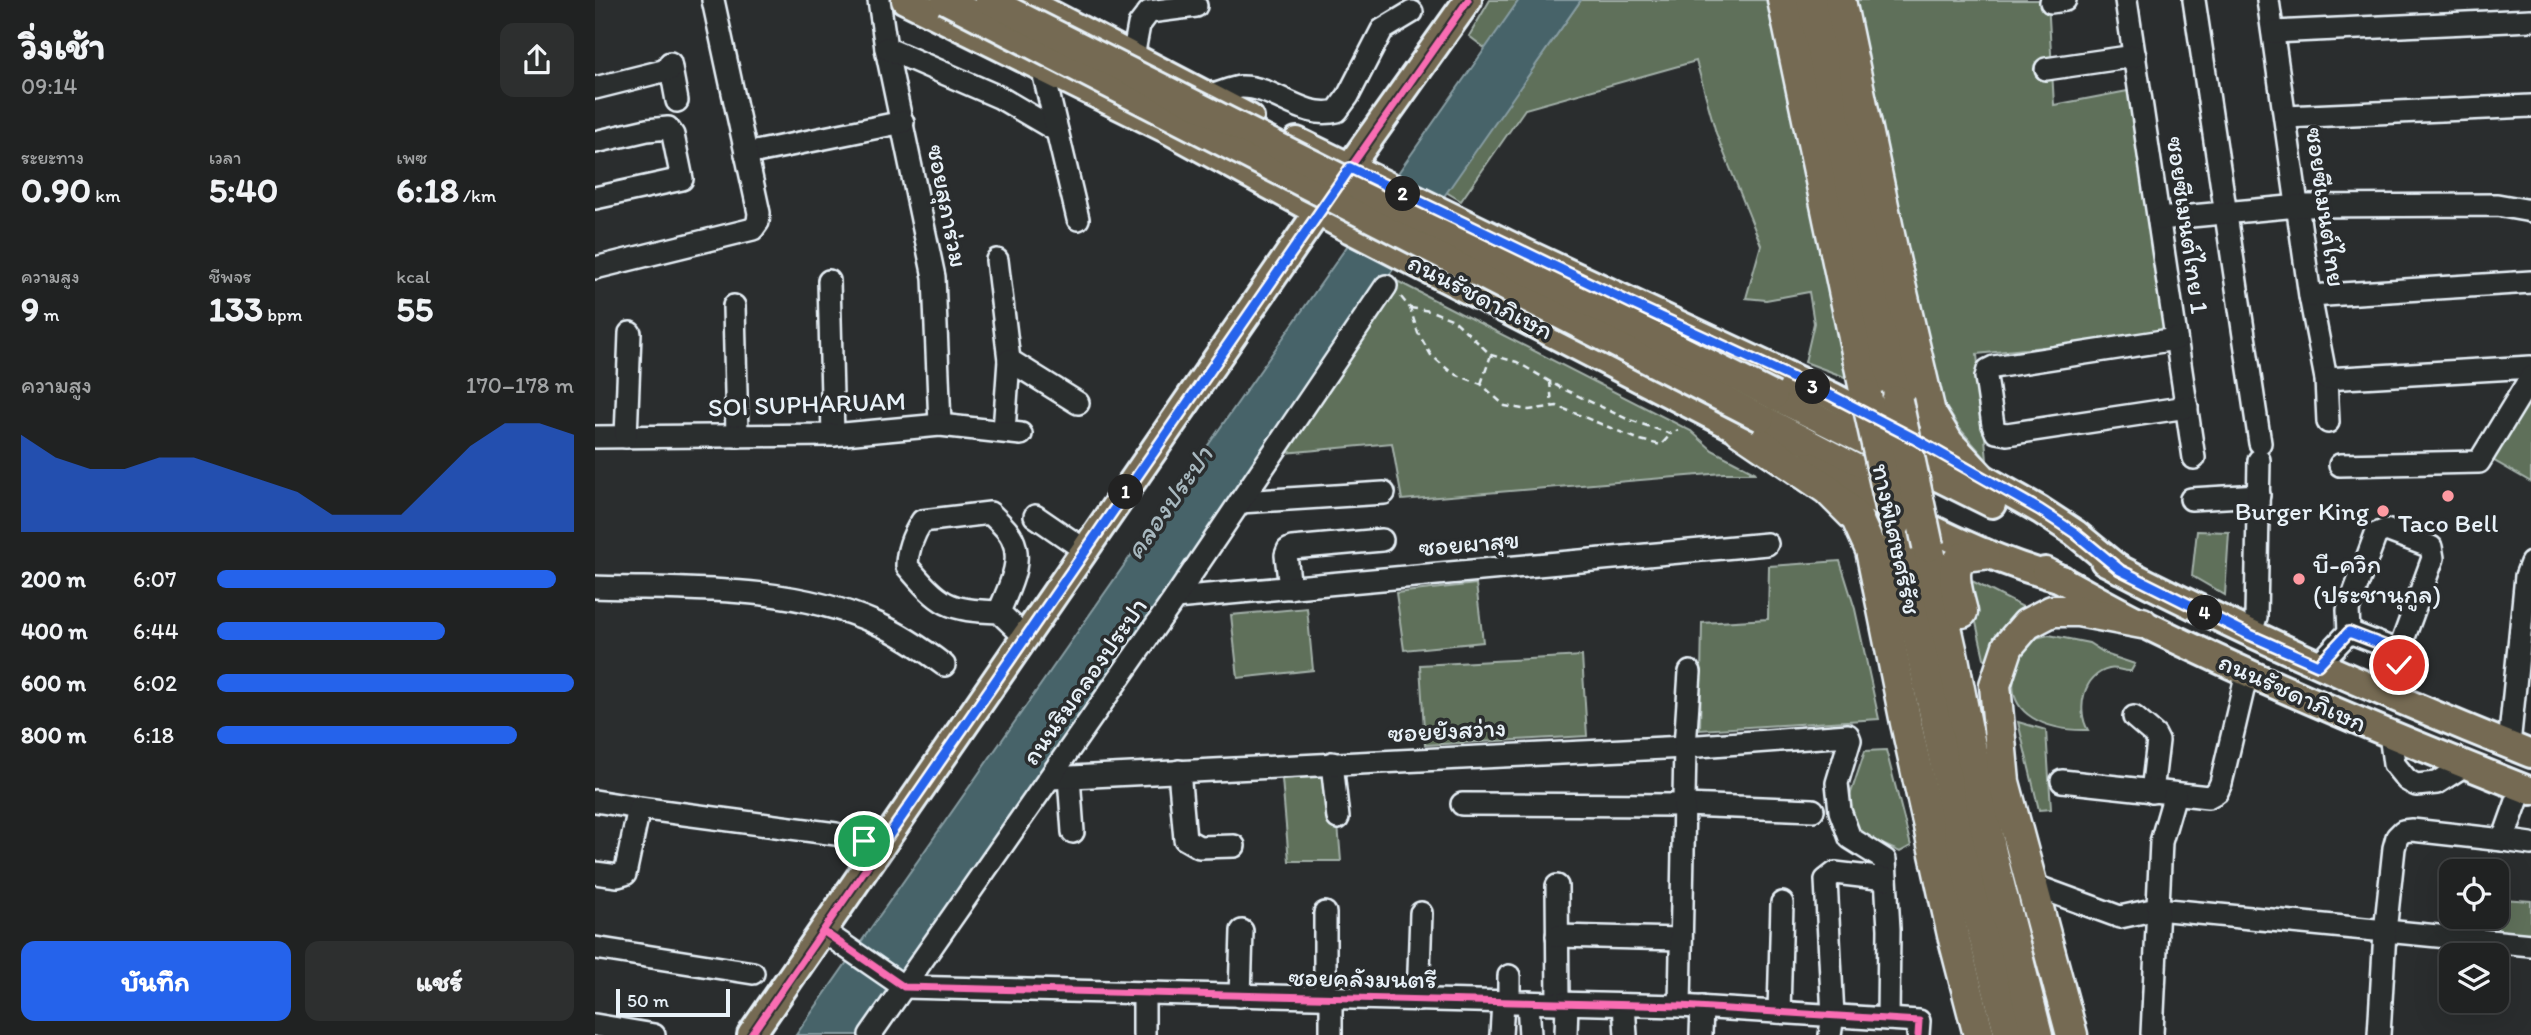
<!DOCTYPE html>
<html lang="th">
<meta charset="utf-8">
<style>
body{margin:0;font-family:Itim,"Playpen Sans Thai",sans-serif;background:#2d2f2f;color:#f1f3f6;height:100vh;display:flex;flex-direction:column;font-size:26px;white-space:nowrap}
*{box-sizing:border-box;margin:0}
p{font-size:23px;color:#a2a4a5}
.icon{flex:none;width:38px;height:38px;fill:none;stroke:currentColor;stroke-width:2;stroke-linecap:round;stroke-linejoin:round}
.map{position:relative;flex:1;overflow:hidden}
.side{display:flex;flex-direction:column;background:#202222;width:595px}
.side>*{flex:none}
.fabs{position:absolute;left:1844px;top:859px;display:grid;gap:14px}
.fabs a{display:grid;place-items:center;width:70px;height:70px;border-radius:14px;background:#202222;box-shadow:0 7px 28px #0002,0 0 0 2px #3d3f40;font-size:35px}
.scale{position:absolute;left:21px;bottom:18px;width:114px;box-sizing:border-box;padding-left:7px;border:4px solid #e8f1f8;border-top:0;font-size:19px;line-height:24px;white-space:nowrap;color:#e8f1f8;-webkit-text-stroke:5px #2a2d2e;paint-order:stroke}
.pin{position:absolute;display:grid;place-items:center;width:60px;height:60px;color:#fff;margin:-30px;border:4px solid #fff;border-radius:50%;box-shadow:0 2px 7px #0007}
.km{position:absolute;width:35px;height:35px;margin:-18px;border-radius:50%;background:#222;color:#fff;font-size:19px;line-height:35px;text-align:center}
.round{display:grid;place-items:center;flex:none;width:74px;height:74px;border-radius:14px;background:#2d2f2f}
.headline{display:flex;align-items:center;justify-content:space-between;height:119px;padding:0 21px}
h1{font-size:38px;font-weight:800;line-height:52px}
.stats{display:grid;grid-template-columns:repeat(3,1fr);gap:10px;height:119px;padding:7px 21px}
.stats div{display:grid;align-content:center}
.stats b{font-size:35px;font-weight:800}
.stats small{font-size:19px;font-weight:400}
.stats p{font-size:19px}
.chart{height:196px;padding:14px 21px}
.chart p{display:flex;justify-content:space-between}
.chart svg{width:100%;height:126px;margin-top:7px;fill:#2563eb;opacity:.7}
.cta{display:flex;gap:14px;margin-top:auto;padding:14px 21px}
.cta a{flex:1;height:80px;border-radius:14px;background:#2563eb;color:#fff;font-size:28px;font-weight:800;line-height:80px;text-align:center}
.cta a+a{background:#2d2f2f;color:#f1f3f6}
ul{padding:0 21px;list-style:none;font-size:23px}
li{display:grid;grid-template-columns:112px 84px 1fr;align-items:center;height:52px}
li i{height:18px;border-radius:9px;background:#2563eb}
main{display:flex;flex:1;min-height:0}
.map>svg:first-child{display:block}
</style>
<main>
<section class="side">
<div class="headline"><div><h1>วิ่งเช้า</h1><p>09:14</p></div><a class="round"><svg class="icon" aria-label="share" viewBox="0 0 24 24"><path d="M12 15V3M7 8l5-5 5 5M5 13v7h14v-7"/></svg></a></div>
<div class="stats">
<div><p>ระยะทาง</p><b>0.90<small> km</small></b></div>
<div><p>เวลา</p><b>5:40</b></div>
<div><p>เพซ</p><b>6:18<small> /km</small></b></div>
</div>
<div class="stats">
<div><p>ความสูง</p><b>9<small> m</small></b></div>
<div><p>ชีพจร</p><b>133<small> bpm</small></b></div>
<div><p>kcal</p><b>55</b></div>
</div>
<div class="chart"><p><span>ความสูง</span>170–178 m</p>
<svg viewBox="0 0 160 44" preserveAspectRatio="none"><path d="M0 44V10L10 18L20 22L30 22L40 18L50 18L60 22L70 26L80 30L90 38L100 38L110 38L120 26L130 14L140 6L150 6L160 10V44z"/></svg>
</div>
<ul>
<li><b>200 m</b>6:07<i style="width:95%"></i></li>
<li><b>400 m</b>6:44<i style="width:64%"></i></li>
<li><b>600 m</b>6:02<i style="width:100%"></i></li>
<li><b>800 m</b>6:18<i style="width:84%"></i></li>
</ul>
<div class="cta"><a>บันทึก</a><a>แชร์</a></div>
</section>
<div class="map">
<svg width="1936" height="1035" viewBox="0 0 1936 1035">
<rect width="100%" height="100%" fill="#2a2d2e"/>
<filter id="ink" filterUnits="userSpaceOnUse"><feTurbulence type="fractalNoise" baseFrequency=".0143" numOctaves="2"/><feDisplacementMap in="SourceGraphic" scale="14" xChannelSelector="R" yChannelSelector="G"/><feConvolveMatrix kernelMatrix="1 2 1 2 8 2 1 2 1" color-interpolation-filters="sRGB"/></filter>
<g filter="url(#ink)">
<g fill="#5e705a" stroke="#a3b0a9" stroke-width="2">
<polygon points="895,0 924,0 891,49 874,36"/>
<polygon points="986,0 1453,0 1459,105 1538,90 1572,334 1382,354 1392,460 1365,429 1346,399 1255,379 1210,362 1219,323 1214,292 1171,300 1151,298 1166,245 1121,133 1101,61 930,109 866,201 851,192"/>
<polygon points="802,281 1096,431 1117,450 1161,473 1128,473 807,500 797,443 689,453"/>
<polygon points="1936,383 1936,482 1896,459"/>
<polygon points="1602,531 1634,532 1630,595 1597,576"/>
<polygon points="1245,561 1260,609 1284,719 1105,730 1107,623 1173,619 1174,566"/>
<polygon points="1377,581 1436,611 1393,661 1389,658 1373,587"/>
<polygon points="881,584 888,642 809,650 801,593"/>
<polygon points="712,608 718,670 643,678 636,615"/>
<path d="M1454,635l40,8 19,12 27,9 -4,7c-8,1 -14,-4 -22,-2 -26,6 -33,41 -21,61 -37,1 -87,-13 -72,-62 3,-10 9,-20 15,-29z"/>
<polygon points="987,656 992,736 830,745 825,665"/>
<polygon points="1423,722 1451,730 1456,809 1444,810"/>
<polygon points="1291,750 1316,846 1305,852 1265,834 1254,799 1270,751"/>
<polygon points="739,775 746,861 694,861 687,779"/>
<polygon points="1907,899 1936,901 1936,937 1902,932"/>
</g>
<polygon fill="#466369" stroke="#879ca2" stroke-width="2" points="924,0 986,0 264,1035 201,1035"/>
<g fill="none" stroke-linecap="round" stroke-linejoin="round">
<defs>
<g id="minor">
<polyline points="284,0 291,48 339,277 345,425"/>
<polyline points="1531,0 1599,458"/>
<polyline points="1599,0 1665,443"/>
<polyline points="1673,0 1715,296 1731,379 1733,422"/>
<polyline points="1456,2 1470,0"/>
<polyline points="1678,32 1936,20"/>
<polyline points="291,48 404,97 462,131"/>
<polyline points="538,57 544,25 554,12 601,6"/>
<polyline points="75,63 82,101"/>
<polyline points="447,67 483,219"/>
<polyline points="1451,69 1540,56"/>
<polyline points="0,88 76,69"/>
<path d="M614,96c10,-2 22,-8 32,-9 34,-1 61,33 96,24l11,-15 34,-66 30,-18"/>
<polyline points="1691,117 1936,106"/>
<polyline points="0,142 52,130 73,128 78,135 87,179 0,198"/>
<polyline points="151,154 308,122"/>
<polyline points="1564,219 1704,206 1902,205 1936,211"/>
<polyline points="402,260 414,360"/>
<polyline points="0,268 158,229 163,222 164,213 118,0"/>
<polyline points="234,281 238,435"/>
<polyline points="1715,296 1936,282"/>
<polyline points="139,306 142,436"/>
<polyline points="1581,339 1399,367 1393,370 1391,377 1398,425 1401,432 1412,434 1592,407"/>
<polyline points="1731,379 1936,367"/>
<polyline points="409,431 414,360 483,403"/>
<polyline points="0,437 238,435 345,425 426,434"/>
<polyline points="31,437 35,333"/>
<polyline points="1745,465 1884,462 1936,377"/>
<polyline points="1596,499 1664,495"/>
<polyline points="645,502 789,493"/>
<polyline points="440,516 491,551"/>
<path d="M0,587c94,3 193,-3 281,36 25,11 47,26 68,42"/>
<polyline points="695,588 691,555 693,550 697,548 787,540"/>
<polyline points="580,598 1172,544"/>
<path d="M404,612c9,-23 25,-50 13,-74 -4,-9 -15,-18 -22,-25l-68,8c-9,14 -15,28 -15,45 34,40 40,44 92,46l27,26"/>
<polyline points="1754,632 1804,651"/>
<polyline points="1655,635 1661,617 1664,460"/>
<polyline points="1723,665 1754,632 1753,610 1781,534 1791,530 1836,547 1838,558 1804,651 1803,691 1807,701"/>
<polyline points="1539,717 1560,735 1563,741 1557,792"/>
<polyline points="1795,734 1799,764 1812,780 1821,785 1842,783 1870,765"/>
<polyline points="1914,745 1931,576 1936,563"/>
<polyline points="737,763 743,818"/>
<polyline points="584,771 590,839 604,847 639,846"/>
<polyline points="474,777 478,832"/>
<polyline points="456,778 1090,747 1253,735 1255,740 1242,783 1245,811 1255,838 1290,860 1294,929 1293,1019"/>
<polyline points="1467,781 1613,797 1622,792 1626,783 1652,673"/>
<polyline points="0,801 44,808"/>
<polyline points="867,804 1089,805 1218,810"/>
<polyline points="1908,840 1936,844"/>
<polyline points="0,873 23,876 30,874 44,808 241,834 269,841 283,851"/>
<polyline points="1435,884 1525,917 1562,909 1936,945"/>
<polyline points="962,886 963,1003"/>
<polyline points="730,913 730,998"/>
<polyline points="228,931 309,987 1085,1006 1324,1021 1323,1035"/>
<polyline points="962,936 1086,939"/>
<polyline points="0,948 158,973"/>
<polyline points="914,976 914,1002"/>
<polyline points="645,996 647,931"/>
<polyline points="823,1000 826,913"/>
<polyline points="933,1002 935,1035"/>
<polyline points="1029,1005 1031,1035"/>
<polyline points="1085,1006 1090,747 1095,672"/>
<polyline points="1184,1012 1187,903"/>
<polyline points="0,1025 59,1035"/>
<polyline points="1557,1034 1566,842 1580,794"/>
<polyline points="275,1035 580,598 791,286"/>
<polyline points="549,1035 549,994"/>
<polyline points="736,1035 736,998"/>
<polyline points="906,1035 908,1002"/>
<polyline points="971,1035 972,1003"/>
<polyline points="1106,1035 1107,1007"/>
<polyline points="1235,1035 1238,1016 1231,880 1240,873 1291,879"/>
<polyline points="1784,1035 1790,932 1799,848 1802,837 1808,831 1817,830 1908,840 1927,787"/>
</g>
<g id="major">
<polyline points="310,0 575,131 756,230 1164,440"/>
<polyline points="429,0 655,118"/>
<polyline points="702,141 929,252 1237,396 1319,439 1445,510 1480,533 1525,570"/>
<polyline points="1179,396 1397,504"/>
<polyline points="1166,418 1303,490"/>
<path d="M1214,465c82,42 163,91 253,114"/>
<path d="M1509,561c139,72 282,135 427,193"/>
<path d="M1450,571c33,17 66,37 99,53 126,62 256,115 387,167"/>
<polyline points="156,1035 740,187 873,0"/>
</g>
<g id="highway">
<polyline points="1188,0 1271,395"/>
<polyline points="1217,0 1302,401"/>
<polyline points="1245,0 1300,263 1335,413 1353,443 1385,477"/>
<polyline points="1145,430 1232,489 1262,519 1276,550 1311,723 1358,935 1384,1035"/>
<polyline points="1300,525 1377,890 1415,1035"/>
<polyline points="1333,546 1358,658 1396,853 1442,1035"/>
<path d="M1367,612c-3,-14 -14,-44 0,-54 6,-4 15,-3 22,-4"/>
<polyline points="1477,1035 1409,782 1400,685 1413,646 1432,624 1457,611 1483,611 1547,623"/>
</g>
</defs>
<use href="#minor" stroke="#e8f1f8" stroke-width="26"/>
<use href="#major" stroke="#e8f1f8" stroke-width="32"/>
<use href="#highway" stroke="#e8f1f8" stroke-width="35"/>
<g stroke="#e8f1f8" stroke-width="2.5" stroke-dasharray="7 5" stroke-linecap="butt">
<polyline points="806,297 815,308 823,333 836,355 857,373 886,384 910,406 934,410 962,406 1045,440 1066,445 1076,434"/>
<polyline points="815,308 836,311 859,320 896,355 922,362 964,387 1032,419 1076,434 1083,430"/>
<polyline points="955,381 957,406"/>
<polyline points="886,384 896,355"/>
</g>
<use href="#minor" stroke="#2a2d2e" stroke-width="21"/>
<use href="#major" stroke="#746b52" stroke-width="26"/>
<use href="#highway" stroke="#746b52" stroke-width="30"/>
<defs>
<g id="major-bridge">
<polyline points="350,0 1166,418"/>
<polyline points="393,0 1179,396"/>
</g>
<g id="highway-bridge">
<polyline points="1271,395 1300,525"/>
<polyline points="1302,401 1333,546"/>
</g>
</defs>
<use href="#major-bridge" stroke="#e8f1f8" stroke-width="32" stroke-linecap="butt"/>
<use href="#highway-bridge" stroke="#e8f1f8" stroke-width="35" stroke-linecap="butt"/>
<use href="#major-bridge" stroke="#746b52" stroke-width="26"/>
<use href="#highway-bridge" stroke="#746b52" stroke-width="30"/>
<defs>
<g id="cycleway">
<polyline points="755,168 873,0"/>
<polyline points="228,931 309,987 1085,1006 1324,1021 1323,1035"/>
<polyline points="156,1035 724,212"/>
</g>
</defs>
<use href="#cycleway" stroke="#2a2d2e" stroke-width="11"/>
<use href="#cycleway" stroke="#f96db3" stroke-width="7"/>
</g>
</g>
<g fill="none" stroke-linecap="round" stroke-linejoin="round" filter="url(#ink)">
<defs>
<polyline id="route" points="269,841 283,851 755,168 1040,305 1237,396 1320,439 1445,510 1480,533 1525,570 1655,635 1723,665 1754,632 1804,651 1804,665"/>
</defs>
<use href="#route" stroke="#fff" stroke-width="14"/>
<use href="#route" stroke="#2563eb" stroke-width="9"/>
</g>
<g fill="#ff9aa2" stroke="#2a2d2e" stroke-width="2.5">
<circle cx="1853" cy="496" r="7"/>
<circle cx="1788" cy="511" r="7"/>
<circle cx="1704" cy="579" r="7"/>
</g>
<g text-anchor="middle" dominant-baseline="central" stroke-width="7" stroke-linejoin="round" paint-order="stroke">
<g font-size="26" fill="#e8f1f8" stroke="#2a2d2e">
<text transform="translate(353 206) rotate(79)">ซอยสุภาร่วม</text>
<text transform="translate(1731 207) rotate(82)">ซอยซีเมนต์ไทย</text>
<text transform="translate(1593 225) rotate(82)">ซอยซีเมนต์ไทย 1</text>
<text transform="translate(886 296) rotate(27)">ถนนรัชดาภิเษก</text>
<text transform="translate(212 404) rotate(-2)">SOI SUPHARUAM</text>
<text transform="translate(1302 539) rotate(78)">ทางพิเศษศรีรัช</text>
<text transform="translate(874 543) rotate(-5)">ซอยผาสุข</text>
<text transform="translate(489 681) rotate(-55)">ถนนริมคลองประปา</text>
<text transform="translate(1698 692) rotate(24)">ถนนรัชดาภิเษก</text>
<text transform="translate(852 730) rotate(-3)">ซอยยังสว่าง</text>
<text transform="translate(768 978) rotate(1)">ซอยคลังมนตรี</text>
</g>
<g font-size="26" fill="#e8f1f8" stroke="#2a2d2e" text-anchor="end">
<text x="1774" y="511">Burger King</text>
<text x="1853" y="523" text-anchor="middle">Taco Bell</text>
<text x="1718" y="564" text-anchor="start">บี-ควิก<tspan x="1718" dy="30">(ประชานุกูล)</tspan></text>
</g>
<g font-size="28" font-style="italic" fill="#a7b8bf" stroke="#2a2d2e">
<text transform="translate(573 502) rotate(-55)">คลองประปา</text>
</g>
</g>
</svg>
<div class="fabs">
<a><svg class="icon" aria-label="locate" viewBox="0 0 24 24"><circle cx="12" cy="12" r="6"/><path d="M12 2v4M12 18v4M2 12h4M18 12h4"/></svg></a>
<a><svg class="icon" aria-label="layers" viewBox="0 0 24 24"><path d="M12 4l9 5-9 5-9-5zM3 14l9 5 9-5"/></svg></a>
</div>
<div class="scale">50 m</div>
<div class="pin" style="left:269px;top:841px;background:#1e9e55"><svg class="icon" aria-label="arrive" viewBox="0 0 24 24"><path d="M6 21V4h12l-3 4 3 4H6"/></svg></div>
<div class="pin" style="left:1804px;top:665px;background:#d93025"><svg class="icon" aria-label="check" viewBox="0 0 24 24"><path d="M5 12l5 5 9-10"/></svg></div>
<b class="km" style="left:531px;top:492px">1</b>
<b class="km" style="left:808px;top:194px">2</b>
<b class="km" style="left:1218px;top:387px">3</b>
<b class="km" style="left:1610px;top:613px">4</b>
</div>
</main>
